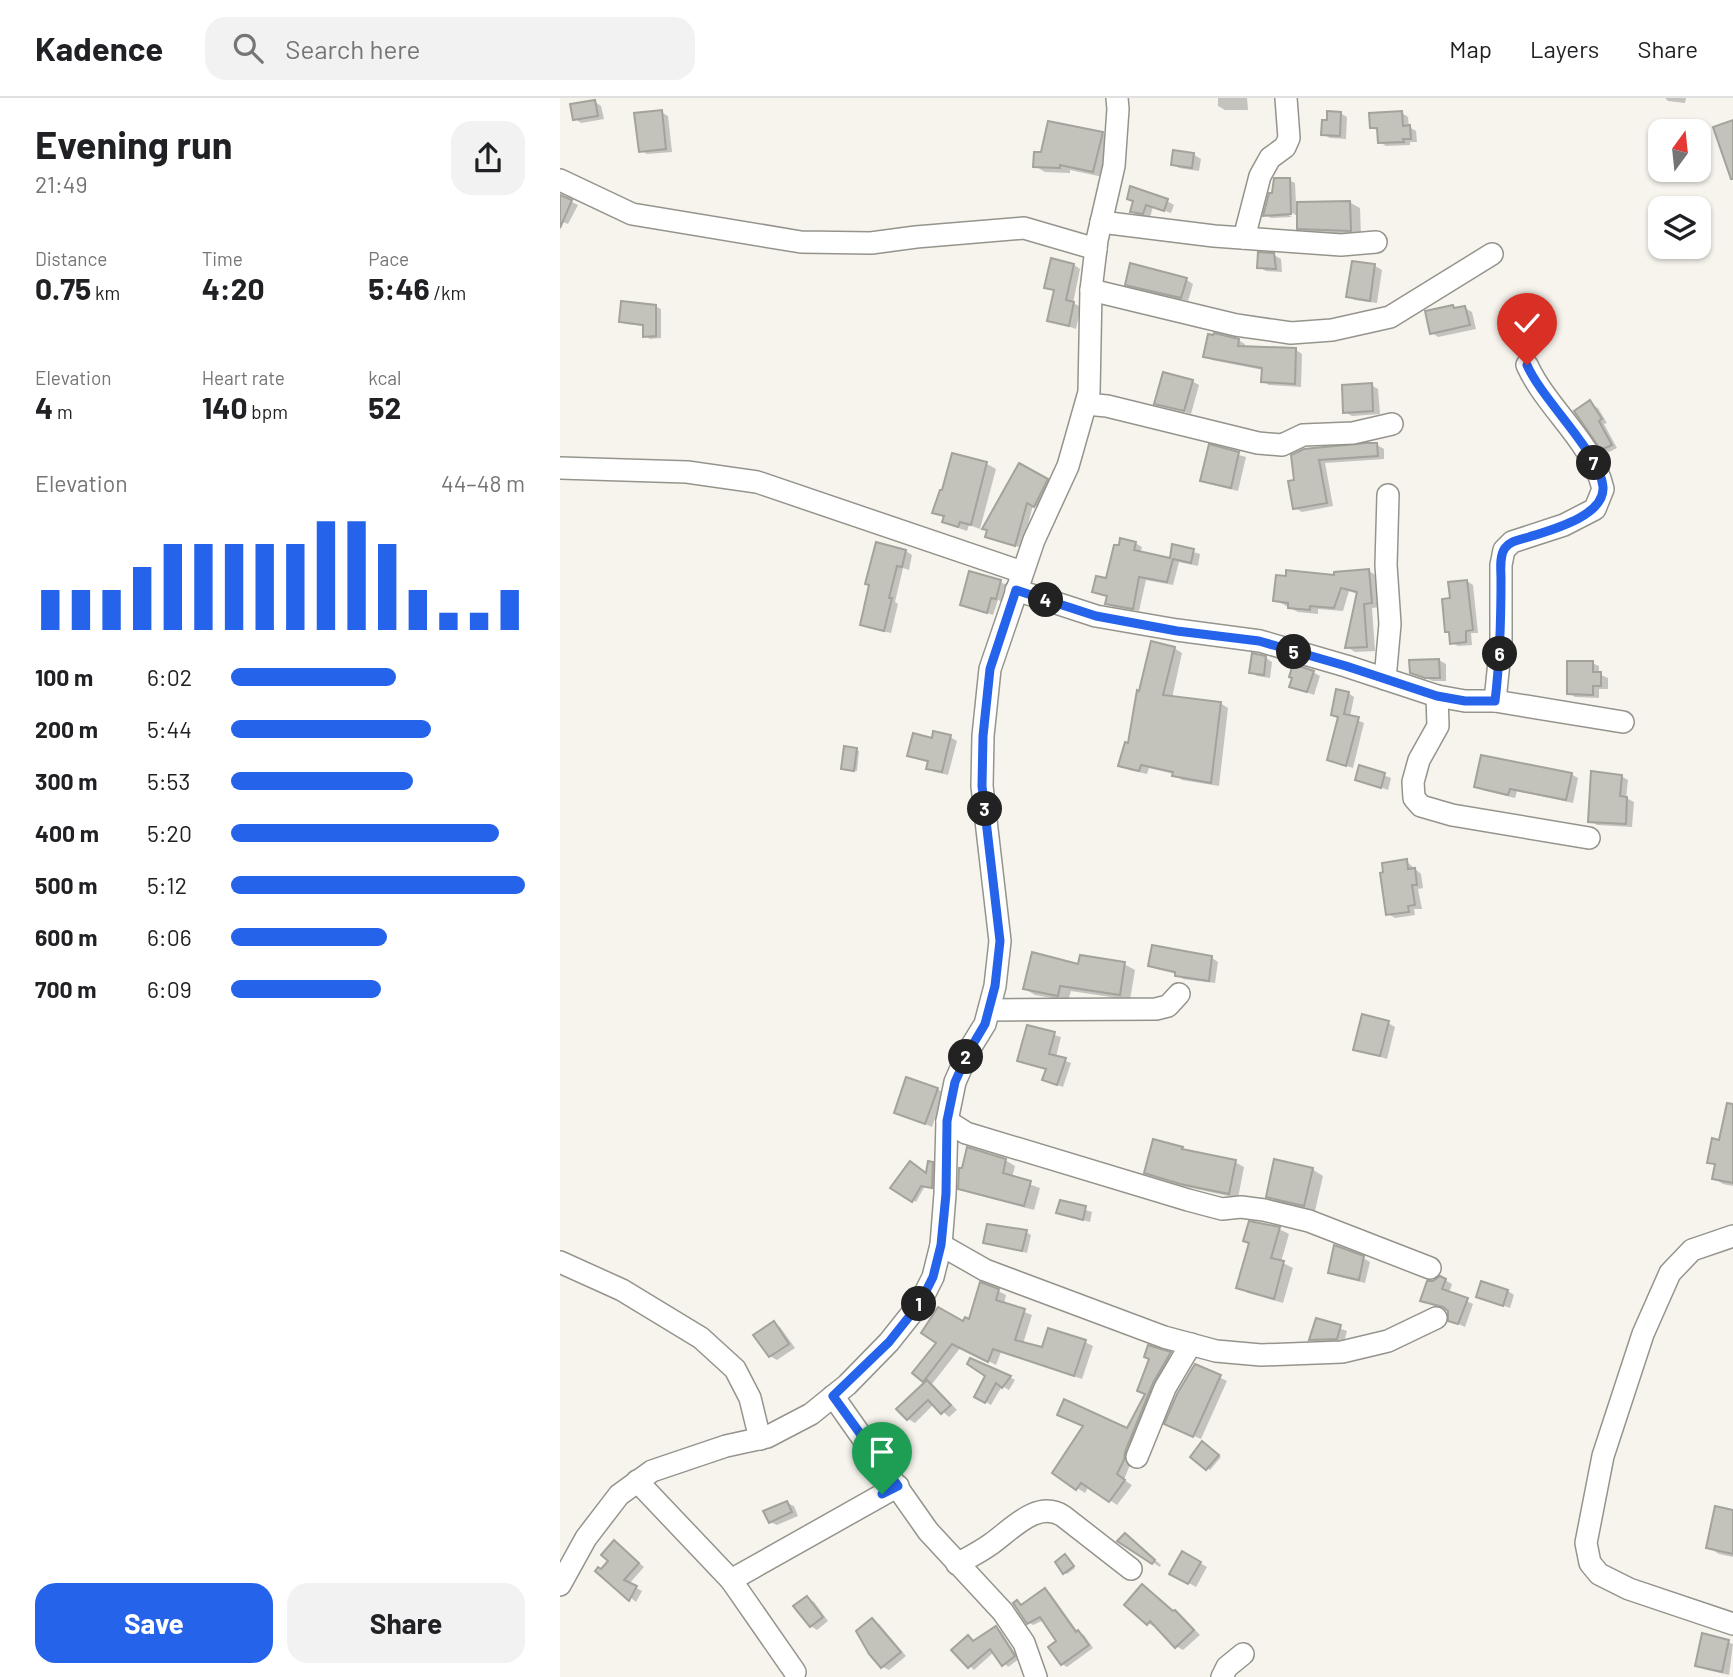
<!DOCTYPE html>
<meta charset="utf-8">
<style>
body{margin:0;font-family:Barlow,sans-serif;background:#f2f2f2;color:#202124;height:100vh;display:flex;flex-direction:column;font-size:26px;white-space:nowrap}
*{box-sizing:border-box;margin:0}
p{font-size:23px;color:#757577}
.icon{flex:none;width:38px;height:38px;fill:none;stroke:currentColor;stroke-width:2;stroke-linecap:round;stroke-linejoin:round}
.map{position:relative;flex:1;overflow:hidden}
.details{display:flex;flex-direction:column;background:#fff;width:560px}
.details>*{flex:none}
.needle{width:46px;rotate:15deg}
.controls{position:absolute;left:1088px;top:21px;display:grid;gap:14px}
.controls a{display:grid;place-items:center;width:63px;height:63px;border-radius:14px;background:#fff;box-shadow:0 2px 5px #0004;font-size:35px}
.pin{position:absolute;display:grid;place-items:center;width:60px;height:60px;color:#fff;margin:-72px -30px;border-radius:50% 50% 50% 0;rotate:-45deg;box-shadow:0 0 7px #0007}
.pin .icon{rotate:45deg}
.km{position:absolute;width:35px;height:35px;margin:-18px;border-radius:50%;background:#222;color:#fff;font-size:19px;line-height:35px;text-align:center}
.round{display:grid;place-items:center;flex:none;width:74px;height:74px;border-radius:21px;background:#f2f2f2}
.head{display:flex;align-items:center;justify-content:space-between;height:119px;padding:0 35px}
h1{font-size:38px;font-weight:700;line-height:52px}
.metrics{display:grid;grid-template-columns:repeat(3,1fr);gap:10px;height:119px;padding:7px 35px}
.metrics div{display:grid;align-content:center}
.metrics b{font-size:30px;font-weight:700}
.metrics small{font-size:19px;font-weight:400}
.metrics p{font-size:19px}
.chart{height:196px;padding:14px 35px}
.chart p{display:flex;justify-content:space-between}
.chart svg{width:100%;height:126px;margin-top:7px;stroke:#2563eb;stroke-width:6}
.action{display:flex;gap:14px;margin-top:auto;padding:14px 35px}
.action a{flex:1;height:80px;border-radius:21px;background:#2563eb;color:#fff;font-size:28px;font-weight:700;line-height:80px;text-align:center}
.action a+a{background:#f2f2f2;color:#202124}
ul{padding:0 35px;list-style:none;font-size:23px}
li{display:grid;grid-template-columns:112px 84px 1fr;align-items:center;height:52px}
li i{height:18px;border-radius:9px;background:#2563eb}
header{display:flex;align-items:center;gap:42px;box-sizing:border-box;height:98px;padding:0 35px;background:#fff;border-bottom:2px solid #e0e0e0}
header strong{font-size:33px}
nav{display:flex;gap:38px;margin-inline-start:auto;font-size:24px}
.search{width:490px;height:63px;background:#f2f2f2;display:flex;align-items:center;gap:18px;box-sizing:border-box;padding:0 24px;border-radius:21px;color:#757577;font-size:26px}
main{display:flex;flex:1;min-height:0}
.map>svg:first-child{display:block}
</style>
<header>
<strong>Kadence</strong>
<div class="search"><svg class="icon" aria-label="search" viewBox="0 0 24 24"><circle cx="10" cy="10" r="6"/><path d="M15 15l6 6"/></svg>Search here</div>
<nav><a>Map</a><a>Layers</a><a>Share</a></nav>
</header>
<main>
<section class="details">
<div class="head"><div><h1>Evening run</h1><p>21:49</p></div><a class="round"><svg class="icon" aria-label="share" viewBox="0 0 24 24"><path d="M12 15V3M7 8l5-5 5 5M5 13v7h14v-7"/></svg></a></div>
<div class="metrics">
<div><p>Distance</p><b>0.75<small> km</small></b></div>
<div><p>Time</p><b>4:20</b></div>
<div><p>Pace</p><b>5:46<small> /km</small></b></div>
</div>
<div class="metrics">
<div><p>Elevation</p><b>4<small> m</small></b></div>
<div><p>Heart rate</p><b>140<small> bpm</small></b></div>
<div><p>kcal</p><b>52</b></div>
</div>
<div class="chart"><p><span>Elevation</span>44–48 m</p>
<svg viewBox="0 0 160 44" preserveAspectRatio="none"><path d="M5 44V30M15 44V30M25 44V30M35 44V22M45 44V14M55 44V14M65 44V14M75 44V14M85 44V14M95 44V6M105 44V6M115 44V14M125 44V30M135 44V38M145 44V38M155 44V30"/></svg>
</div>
<ul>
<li><b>100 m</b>6:02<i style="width:56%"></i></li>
<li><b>200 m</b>5:44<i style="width:68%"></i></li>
<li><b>300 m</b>5:53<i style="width:62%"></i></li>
<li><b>400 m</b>5:20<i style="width:91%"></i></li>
<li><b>500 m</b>5:12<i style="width:100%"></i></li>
<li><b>600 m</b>6:06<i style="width:53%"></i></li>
<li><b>700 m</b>6:09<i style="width:51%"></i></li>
</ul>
<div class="action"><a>Save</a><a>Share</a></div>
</section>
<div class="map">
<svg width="1173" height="1579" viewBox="0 0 1173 1579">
<rect width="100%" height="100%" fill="#f6f4ed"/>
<g fill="#0003">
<polygon points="658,0 687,0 688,12 665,12 658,8"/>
<polygon points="1105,0 1126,0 1125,5 1108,3"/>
<polygon points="35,4 41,8 44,21 21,25 15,21"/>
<polygon points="101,14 108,18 112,54 87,56 80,52"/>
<polygon points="780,15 787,19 786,41 770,40 763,36 769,24"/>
<polygon points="842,15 848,19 849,29 856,33 857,44 850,44 850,47 826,48 820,44 819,34 812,29"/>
<polygon points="489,25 543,36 552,42 543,79 510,72 510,75 485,74 475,68 483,56"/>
<polygon points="614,54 634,57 641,61 639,73 619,70 613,66"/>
<polygon points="729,82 735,85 736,106 789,104 800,110 801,138 749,136 739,130 739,119 724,110 722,113 732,119 711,120 705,117"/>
<polygon points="0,98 18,107 8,126 0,123"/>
<polygon points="607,103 614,107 611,115 593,109 590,119 578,117 572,114 575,104"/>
<polygon points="714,157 721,161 722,174 706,173 699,169"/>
<polygon points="793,165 815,168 822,172 817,205 795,202 788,198"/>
<polygon points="514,167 520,171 513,205 521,209 516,231 489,222 495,193 486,189"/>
<polygon points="571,167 627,182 633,186 628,203 573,190 567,186"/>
<polygon points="95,208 101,211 101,240 90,241 85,238 84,228 66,226 60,223"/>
<polygon points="893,209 898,211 905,210 912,214 916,231 878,239 872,235"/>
<polygon points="678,242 685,246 684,250 736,252 742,256 741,289 709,287 703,284 703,272 652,262 645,258"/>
<polygon points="632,283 639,287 631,316 596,305"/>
<polygon points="811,287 818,291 820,316 792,318 785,314"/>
<polygon points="1031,307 1038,310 1047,325 1044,326 1057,350 1049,354 1043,351"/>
<polygon points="817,347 824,351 824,361 765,365 773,408 742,414 735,410 733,358"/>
<polygon points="650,349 686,359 678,393 649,386 642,382"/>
<polygon points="393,357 427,366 436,371 420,431 409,427 407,433 393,428 384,423 385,420 374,414 383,394"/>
<polygon points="459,368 493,386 481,411 473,407 462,450 427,438"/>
<polygon points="575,445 582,449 580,455 611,462 614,448 640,456 638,468 619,464 613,487 586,482 579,513 553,509 547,505 548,499 534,493 547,482"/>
<polygon points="346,453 352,457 349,472 343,470 335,504 338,506 331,535 308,530 302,526"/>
<polygon points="809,473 817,478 820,509 812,510 815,553 795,554 787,549 798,496 789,493 783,513 758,511 758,516 738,514 715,502 776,479"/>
<polygon points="907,483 913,487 918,535 911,535 912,547 898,548 892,545 891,536 886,533 892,502"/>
<polygon points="440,484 447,487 443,504 438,502 433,517 402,506"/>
<polygon points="614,550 622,555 612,600 660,605 668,610 659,688 622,682 614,676 589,670 587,676 569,672 561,667"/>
<polygon points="706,560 712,564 710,580 697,578 691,574"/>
<polygon points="879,562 886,566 886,583 873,583 851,574"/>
<polygon points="1032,565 1039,568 1039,576 1048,580 1048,591 1039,591 1039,600 1015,599 1009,595"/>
<polygon points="753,574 760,578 754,597 732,588"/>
<polygon points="788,595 794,599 790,619 804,625 793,670 769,662 780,620 772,616"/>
<polygon points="390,639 397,643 388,677 375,674 368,670 369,665 349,658 373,642"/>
<polygon points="297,652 299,653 297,673 285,672"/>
<polygon points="801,669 831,680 828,692 797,681"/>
<polygon points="1011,676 1018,680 1013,705 957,693 955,700 922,692 916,688"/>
<polygon points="1061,678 1068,682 1066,700 1074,704 1072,729 1037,727 1030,723"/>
<polygon points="846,763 861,776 863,790 858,791 862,811 854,811 855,817 835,820 828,816"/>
<polygon points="652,860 658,864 655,885 623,881 617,876 596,871 590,868"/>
<polygon points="564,866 575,872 570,902 511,893 508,903 475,897 465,891 520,868"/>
<polygon points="828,925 835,929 827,961 795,951"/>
<polygon points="469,929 501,939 496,959 511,965 503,989 491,985 488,972 460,962"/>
<polygon points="377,991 384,995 372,1029 336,1014"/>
<polygon points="1173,1021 1173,1088 1163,1086 1154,1080 1156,1068 1149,1064"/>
<polygon points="594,1043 628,1054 675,1064 684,1069 678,1100 631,1090 595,1079 586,1074"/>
<polygon points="445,1062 455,1068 452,1080 480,1090 474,1112 410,1095 400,1090"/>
<polygon points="372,1065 375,1067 374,1091 365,1088 356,1104 333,1090 367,1077"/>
<polygon points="752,1071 763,1078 755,1113 718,1104 708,1098"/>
<polygon points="501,1104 532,1114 530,1124 498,1115"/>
<polygon points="719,1131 729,1136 721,1164 733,1170 723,1205 688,1195 678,1189"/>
<polygon points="466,1134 471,1137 467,1155 425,1144"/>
<polygon points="803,1160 810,1164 805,1185 776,1178 770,1174"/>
<polygon points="885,1182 892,1186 889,1195 913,1206 905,1229 890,1222 888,1211 862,1202"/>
<polygon points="438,1193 446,1197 444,1206 472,1217 463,1246 483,1251 525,1244 533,1248 522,1281 441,1254 436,1267 401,1249 372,1286 397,1312 389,1319 374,1306 355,1325 348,1321 367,1284 363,1282 403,1226 410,1223"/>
<polygon points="948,1193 954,1197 950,1210 918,1199"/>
<polygon points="757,1222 787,1233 784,1244 757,1245 751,1241"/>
<polygon points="214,1225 220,1229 235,1250 217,1262 210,1258 196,1238"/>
<polygon points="589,1249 617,1260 600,1289 564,1382 572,1387 557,1407 529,1388 525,1395 494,1375 568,1333 587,1296 591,1261"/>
<polygon points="635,1268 667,1283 641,1341 613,1329"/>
<polygon points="427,1278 450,1279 455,1282 449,1292 442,1288 431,1307 416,1298"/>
<polygon points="645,1347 661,1359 650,1372 632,1359"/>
<polygon points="227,1405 234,1408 238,1418 217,1427 210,1424"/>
<polygon points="1173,1413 1173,1459 1159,1456 1148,1449"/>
<polygon points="566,1437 601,1467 600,1469 560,1443"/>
<polygon points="60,1448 84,1469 69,1486 82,1493 76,1504 37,1472 42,1473"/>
<polygon points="623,1455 647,1469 636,1489 611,1475"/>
<polygon points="508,1460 515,1470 507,1476 505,1475"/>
<polygon points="583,1488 615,1515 622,1518 640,1537 623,1552 616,1548 596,1527 595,1529 588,1525"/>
<polygon points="485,1492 490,1495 518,1534 524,1537 533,1550 507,1569 502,1566 499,1544 484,1522 473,1527 468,1524 457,1504 462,1507"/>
<polygon points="247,1500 254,1504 268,1523 257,1532 251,1528"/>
<polygon points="312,1523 319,1526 346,1558 329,1572 323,1569"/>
<polygon points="437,1530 441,1533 459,1561 448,1569 434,1554 414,1572 394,1552 408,1539 415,1544"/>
<polygon points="1144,1538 1173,1546 1169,1577 1144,1571 1137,1567"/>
</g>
<g fill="#c4c3bb" stroke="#a3a29b" stroke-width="2">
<polygon points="35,2 38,18 13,22 10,6"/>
<polygon points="102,12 106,51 79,54 74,15"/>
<polygon points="767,13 781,14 780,38 761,37 762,22 767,22"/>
<polygon points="842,13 843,28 850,27 851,41 843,41 844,44 818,45 817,30 810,30 809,15"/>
<polygon points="1173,22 1173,81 1171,81 1153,29"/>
<polygon points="488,23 543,34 533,74 500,67 500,70 473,69 474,54 481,54"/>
<polygon points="613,52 634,55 632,70 611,67"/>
<polygon points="714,80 730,80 731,116 703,118 709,95 712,95"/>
<polygon points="570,88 608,101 604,113 586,107 583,116 570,114 573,103 567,101"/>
<polygon points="0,97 12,102 0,130"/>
<polygon points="790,103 791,133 737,131 737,104"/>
<polygon points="698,154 714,155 716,171 697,170"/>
<polygon points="491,160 514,166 506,202 514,204 509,228 487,223 494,192 484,190"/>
<polygon points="792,163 815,166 810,203 786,199"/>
<polygon points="570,165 627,180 621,200 565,187"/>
<polygon points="61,203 96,207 96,238 83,239 83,227 59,224"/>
<polygon points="893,207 894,210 905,208 910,227 870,236 865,213"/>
<polygon points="654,235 679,241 678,248 736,250 735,286 701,284 702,270 643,259 648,236 653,237"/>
<polygon points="603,274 633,282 624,313 594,306"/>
<polygon points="812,285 813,313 783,315 782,287"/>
<polygon points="1030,302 1042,321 1039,323 1052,347 1041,352 1014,313"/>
<polygon points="806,345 817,345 818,358 759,362 767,405 733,411 728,383 734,382 731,357 744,351"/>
<polygon points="649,346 679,354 671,390 640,383"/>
<polygon points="392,355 427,364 411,427 400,424 398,429 382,424 384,418 372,415 380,392 382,392"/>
<polygon points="459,365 488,381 474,409 467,405 455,448 425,439 427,432 422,431"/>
<polygon points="560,440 576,444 574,452 610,460 612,446 634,451 631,465 613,461 607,484 579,479 573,511 545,506 547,498 532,494 536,478 546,480 554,447 559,447"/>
<polygon points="316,444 346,452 342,469 337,468 329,500 332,500 324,533 300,527 309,487 305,486"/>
<polygon points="809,471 812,505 804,506 807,549 785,550 797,494 781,490 774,510 750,508 750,512 728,510 728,505 713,503 716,477 726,478 726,472 774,477 774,474"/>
<polygon points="409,473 441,482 436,501 431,500 427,515 400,507"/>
<polygon points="907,482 913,532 906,533 906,544 890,546 889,534 885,534 882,501 890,500 888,484"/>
<polygon points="591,543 615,549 603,597 661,604 651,685 612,678 613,674 581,667 579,673 558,668 565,644 568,645 577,592 579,593"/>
<polygon points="692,555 706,558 704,577 689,575"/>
<polygon points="879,561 880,580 865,580 850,575 849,562"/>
<polygon points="1007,563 1033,563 1033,574 1041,574 1041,588 1033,588 1033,597 1007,596"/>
<polygon points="733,566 754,573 747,594 729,589 732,580 729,579"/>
<polygon points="776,591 789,594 784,616 799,619 786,668 767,662 778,619 771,617"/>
<polygon points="373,633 391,637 382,674 366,671 368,663 347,658 353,635 372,640"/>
<polygon points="284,648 297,650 294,673 281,671"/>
<polygon points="921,657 1012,675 1006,702 950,691 948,697 914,689"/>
<polygon points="799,667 825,675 821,690 795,682"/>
<polygon points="1031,673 1062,677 1060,698 1067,699 1066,726 1028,724"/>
<polygon points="847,761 848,771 855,770 857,787 852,787 855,807 848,808 849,814 826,817 820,775 823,774 822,765"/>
<polygon points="592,847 652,858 649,883 615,878 615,874 588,868"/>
<polygon points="472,854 518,866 520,857 565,864 560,897 500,888 498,898 463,891"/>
<polygon points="802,916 829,923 820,958 793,952"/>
<polygon points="467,927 495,934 489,956 506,960 497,987 482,982 486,971 457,963"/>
<polygon points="346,979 378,990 365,1026 334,1015"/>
<polygon points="1167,1005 1173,1006 1173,1085 1152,1081 1155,1066 1147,1065 1152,1040 1159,1042"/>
<polygon points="593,1041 623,1049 622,1051 676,1062 669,1096 620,1086 584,1075"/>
<polygon points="407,1049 446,1061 443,1075 471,1083 464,1108 398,1091 399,1070 402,1070"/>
<polygon points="714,1061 753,1070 744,1108 706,1099"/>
<polygon points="350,1063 366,1075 368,1063 373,1064 372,1090 361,1088 352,1104 330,1090"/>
<polygon points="500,1102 526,1108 523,1122 496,1115"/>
<polygon points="689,1123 720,1129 711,1160 724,1163 714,1201 676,1190 689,1145 683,1143"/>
<polygon points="427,1126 467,1132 462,1153 423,1145"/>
<polygon points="774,1147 804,1158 799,1182 768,1175"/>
<polygon points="880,1178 886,1181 882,1191 908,1200 898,1226 888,1223 888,1213 883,1209 860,1203 867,1183 873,1183"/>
<polygon points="921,1183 948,1192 943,1208 916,1199"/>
<polygon points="420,1184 439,1191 436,1202 465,1211 455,1242 482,1249 488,1230 526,1242 514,1278 433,1251 428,1264 392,1246 363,1284 352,1275 376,1245 361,1235 378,1209 403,1223 405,1219 409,1221"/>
<polygon points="756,1220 781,1227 777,1241 749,1242"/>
<polygon points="214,1223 229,1246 209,1259 193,1237"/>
<polygon points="588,1247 611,1254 593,1285 565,1354 564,1362 557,1376 565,1382 549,1404 521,1385 516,1392 492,1375 523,1328 497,1317 504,1301 567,1330 585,1296 577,1293 589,1261 584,1259"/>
<polygon points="410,1260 451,1278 442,1290 436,1285 425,1305 414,1299 425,1278 407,1266"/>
<polygon points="635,1266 661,1277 633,1339 604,1326 617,1296"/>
<polygon points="367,1282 391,1307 381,1316 368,1302 347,1322 336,1311"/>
<polygon points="642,1343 659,1357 646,1372 630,1359"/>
<polygon points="227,1403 232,1414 209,1425 203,1413"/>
<polygon points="1155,1408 1173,1412 1173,1456 1146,1450"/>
<polygon points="565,1435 595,1462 592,1466 557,1443"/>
<polygon points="54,1442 79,1465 64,1482 77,1488 69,1503 35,1473 38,1469 41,1471 48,1463 41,1457"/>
<polygon points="622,1453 641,1464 628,1486 609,1476"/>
<polygon points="505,1456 514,1468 503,1476 495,1464"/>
<polygon points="582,1486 613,1513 615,1512 634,1532 615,1550 590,1523 587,1527 564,1507"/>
<polygon points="485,1490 516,1534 518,1532 529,1547 501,1567 488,1549 496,1543 480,1519 467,1526 453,1505 457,1502 461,1507"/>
<polygon points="247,1498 263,1519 250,1529 233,1508"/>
<polygon points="312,1520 341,1554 321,1570 309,1556 296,1533"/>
<polygon points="436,1528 455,1558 442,1568 430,1551 408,1570 391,1552 408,1537 413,1543"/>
<polygon points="1142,1535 1169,1542 1162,1574 1135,1568"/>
</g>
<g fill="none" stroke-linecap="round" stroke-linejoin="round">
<defs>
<g id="minor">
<polyline points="0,82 72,116 241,144 311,145 356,139 464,130 536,151"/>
<polyline points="541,124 654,138 781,147 816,144"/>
<polyline points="684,140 700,78 710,60 725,49 729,40 726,0"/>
<polyline points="531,192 676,227 731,235 772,232 830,219 932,156"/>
<polyline points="526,306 547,308 698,345 722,347 743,337 793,335 832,326"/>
<polyline points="0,370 127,374 197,384 462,474"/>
<polyline points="456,492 536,518 617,532 700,543 786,568 877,598 905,603 935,603 1063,624"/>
<polyline points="825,581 830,526 826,467 828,397"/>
<polyline points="877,598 878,628 859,662 853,684 854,700 861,708 892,717 1029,740"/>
<path d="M935,603l6,-59v-77l3,-15 8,-8 52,-17 31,-16 8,-20c-11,-48 -56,-80 -76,-124"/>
<polyline points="429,912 596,911 608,908 619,896"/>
<polyline points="387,1023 406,1035 628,1102 662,1111 681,1109 704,1112 749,1123 870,1170"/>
<polyline points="1173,1138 1132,1152 1110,1175 1083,1236 1043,1358 1026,1445 1030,1465 1039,1476 1069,1491 1173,1526"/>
<polyline points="381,1147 425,1172 604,1239 656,1253 701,1257 782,1254 828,1243 876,1220"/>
<polyline points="0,1164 62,1192 141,1240 175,1271 190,1300 200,1341"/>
<polyline points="273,1298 368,1433 443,1514 464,1545 476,1579"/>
<polyline points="577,1359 605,1290 631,1246"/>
<polyline points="77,1383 171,1482 338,1388"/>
<path d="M397,1466c11,-6 23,-12 34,-20 19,-13 46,-45 72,-28l68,53"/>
<polyline points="171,1482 235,1574"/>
<polyline points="0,1487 26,1440 59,1397 92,1373 166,1348 207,1339 251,1316 287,1287 329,1244 360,1205 373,1179 381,1147 385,1096 387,1023 395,984 409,952 425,926 435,888 440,843 422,688 423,638 430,571 474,442 508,368 529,294 531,192 537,142 554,68 558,11 557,0"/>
<polyline points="662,1579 667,1569 683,1556"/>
</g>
</defs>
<use href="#minor" stroke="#95948c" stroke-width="24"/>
<use href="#minor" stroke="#fff" stroke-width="21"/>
</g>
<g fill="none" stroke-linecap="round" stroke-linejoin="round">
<defs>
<path id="route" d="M322,1396l16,-8 -65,-90 56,-54 31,-39 13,-26 8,-32 5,-51 1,-73 8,-39 14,-31 16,-27 10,-38 5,-45 -18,-155 1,-50 7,-67 26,-79 80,26 81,15 82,10 87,25 91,30 28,5h30c5,-41 6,-80 6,-122 0,-9 -2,-23 4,-31 6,-8 15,-8 24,-11 22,-7 76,-21 74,-50 -3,-34 -61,-87 -76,-122"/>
</defs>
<use href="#route" stroke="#fff" stroke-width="14"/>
<use href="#route" stroke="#2563eb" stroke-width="9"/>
</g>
</svg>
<div class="controls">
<a><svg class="needle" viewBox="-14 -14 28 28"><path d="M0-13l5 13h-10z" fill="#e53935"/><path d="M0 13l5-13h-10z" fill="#757577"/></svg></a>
<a><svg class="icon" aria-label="layers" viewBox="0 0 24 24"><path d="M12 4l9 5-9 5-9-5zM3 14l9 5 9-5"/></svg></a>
</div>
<div class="pin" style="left:322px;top:1396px;background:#1e9e55"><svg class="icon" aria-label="arrive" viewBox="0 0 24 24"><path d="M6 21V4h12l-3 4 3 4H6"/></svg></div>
<div class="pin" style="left:967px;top:267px;background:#d93025"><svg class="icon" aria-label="check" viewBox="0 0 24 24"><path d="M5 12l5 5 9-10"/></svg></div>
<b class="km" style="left:359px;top:1206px">1</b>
<b class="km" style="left:406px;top:959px">2</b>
<b class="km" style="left:425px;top:711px">3</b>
<b class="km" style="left:486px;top:502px">4</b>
<b class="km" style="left:734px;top:554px">5</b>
<b class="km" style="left:940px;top:556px">6</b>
<b class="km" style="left:1034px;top:365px">7</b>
</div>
</main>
